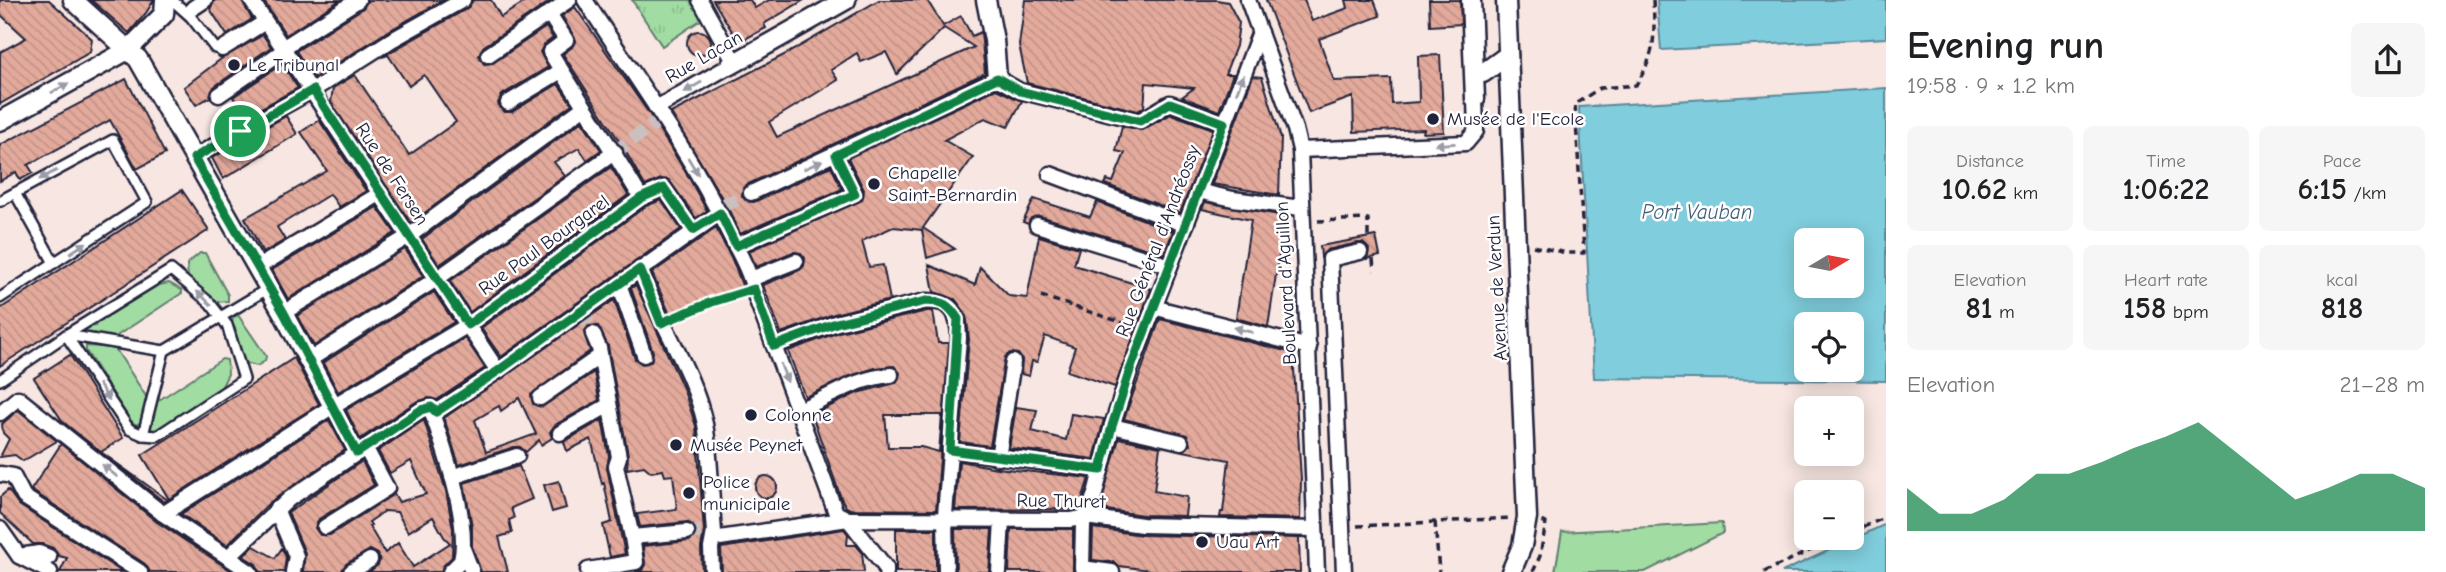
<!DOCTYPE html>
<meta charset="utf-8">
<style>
body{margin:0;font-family:"Comic Neue",sans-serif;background:#f6f6f6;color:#202124;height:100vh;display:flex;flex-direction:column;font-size:26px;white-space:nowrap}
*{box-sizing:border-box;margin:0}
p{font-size:23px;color:#757577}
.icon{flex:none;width:38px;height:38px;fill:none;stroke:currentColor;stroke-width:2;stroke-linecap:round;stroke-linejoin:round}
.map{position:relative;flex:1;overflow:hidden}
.side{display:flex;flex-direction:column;background:#fff;width:560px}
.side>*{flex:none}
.needle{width:46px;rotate:80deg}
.tools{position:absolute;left:1794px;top:228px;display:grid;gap:14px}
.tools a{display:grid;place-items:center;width:70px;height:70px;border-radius:10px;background:#fff;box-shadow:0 4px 18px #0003;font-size:35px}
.pin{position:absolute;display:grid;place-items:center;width:60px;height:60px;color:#fff;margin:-30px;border:4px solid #fff;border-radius:50%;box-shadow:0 2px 7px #0007}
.round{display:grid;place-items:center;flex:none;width:74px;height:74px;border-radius:10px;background:#f6f6f6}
.head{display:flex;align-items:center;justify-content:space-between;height:119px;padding:0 21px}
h1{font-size:38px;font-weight:700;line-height:52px}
.stats{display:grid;grid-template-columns:repeat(3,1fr);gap:10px;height:119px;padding:7px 21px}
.stats div{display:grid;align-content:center;border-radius:10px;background:#f6f6f6;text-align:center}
.stats b{font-size:30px;font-weight:700}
.stats small{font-size:19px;font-weight:400}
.stats p{font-size:19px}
.chart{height:196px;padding:14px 21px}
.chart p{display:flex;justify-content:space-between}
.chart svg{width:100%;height:126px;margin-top:7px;fill:#0b8043;opacity:.7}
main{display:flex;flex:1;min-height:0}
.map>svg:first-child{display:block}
</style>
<main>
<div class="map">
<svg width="1886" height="572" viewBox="0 0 1886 572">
<defs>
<pattern id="park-tufts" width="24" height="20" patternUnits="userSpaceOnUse" patternTransform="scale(1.75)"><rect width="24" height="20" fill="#a1dca3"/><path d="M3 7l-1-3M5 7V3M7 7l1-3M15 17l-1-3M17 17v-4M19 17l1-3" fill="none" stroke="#8abc8d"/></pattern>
<pattern id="building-back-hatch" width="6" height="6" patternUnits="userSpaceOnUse" patternTransform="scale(1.75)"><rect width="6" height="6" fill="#e3aa9c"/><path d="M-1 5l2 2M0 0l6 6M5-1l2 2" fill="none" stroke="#c29287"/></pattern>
</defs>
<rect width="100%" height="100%" fill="#f7e6e1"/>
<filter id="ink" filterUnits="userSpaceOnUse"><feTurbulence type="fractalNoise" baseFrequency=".0143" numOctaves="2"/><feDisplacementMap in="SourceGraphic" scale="14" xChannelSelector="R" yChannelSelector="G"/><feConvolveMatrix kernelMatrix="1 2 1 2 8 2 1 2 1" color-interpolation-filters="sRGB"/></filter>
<g filter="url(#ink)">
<g fill="#a1dca3" stroke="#627f6f" stroke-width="2">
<polygon points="200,253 205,253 228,295 228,301 216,302 188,280 187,264"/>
<polygon points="169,283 182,290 182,293 115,337 89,336 86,333 88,327 95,326 93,322 149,287"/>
<polygon points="238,315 266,356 265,361 257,366 242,362 233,336 236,330 232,323 233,317"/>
<polygon points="86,346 115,348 147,398 141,422 136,425 130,420 86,351"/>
<polygon points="222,359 227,360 228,374 220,390 157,430 149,430 156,402"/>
<polygon points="1722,523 1723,533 1645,572 1555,572 1562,532"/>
</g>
<polygon fill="url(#park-tufts)" stroke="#627f6f" stroke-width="2" points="632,0 690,0 702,19 662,46"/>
<g fill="#80cedd" stroke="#5a899c" stroke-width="2" fill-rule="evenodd">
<polygon points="1657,0 1886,0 1886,38 1661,50"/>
<path d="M1886,88v293l-292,-3 -15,-271zM1806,240h46v45h-46zM1806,324h46v45h-46z"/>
<polygon points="1886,523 1886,572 1782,572 1886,524"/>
</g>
<g fill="url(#building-back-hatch)" stroke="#22223b" stroke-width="2" fill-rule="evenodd">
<polygon points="0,0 49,0 92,39 90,52 0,104 0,52 26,38 0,14"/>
<polygon points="91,0 154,0 146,13 129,33"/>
<polygon points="215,0 241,0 252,19 227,35 210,9"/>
<polygon points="263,0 340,0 286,35"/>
<polygon points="368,0 443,0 385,33 314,78 296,51 363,8"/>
<polygon points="473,0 491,0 501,17 528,0 552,0 483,47 479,56 484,64 493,63 546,27 553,38 544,45 540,52 548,67 502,95 498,103 499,107 504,112 512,112 558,84 572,104 411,223 331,102 333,88 355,75 409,155 456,122 424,75 409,86 388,55 382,57 468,8"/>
<polygon points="713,0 750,0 755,8 769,0 804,0 764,24 766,28 743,40 736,38"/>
<path d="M879,0h48l16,26 18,-10 11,20 9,-4 4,41 -239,112 -3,3 -1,8 4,5 8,1 77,-36 11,23 -102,45 -12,-26 -57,-95 117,-60zM944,28l30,19 -197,90 -8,-15 69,-42 -7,-10 26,-17 4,9 25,-10 11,22z"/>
<polygon points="1025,0 1217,0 1228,2 1239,23 1236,46 1225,74 1233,74 1219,111 1182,97 1194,88 1146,83 1144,107 1138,111 1027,83 1019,45"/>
<polygon points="1266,0 1304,0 1312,21 1348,8 1346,0 1374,0 1380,16 1319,39 1334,81 1391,79 1392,104 1419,102 1418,56 1440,55 1444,132 1423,133 1424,129 1354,132 1353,97 1309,113"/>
<polygon points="1429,0 1460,0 1461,24 1430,26"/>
<polygon points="575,7 650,115 688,176 707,211 696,218 669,180 661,179 645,186 623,147 563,54 572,47 576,40 562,16"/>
<circle cx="699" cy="43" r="12"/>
<polygon points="263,35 271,47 214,87 210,97 196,105 184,87 221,59"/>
<polygon points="282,64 298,88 245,117 233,97"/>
<polygon points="1253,76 1262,77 1281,138 1279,195 1212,184"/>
<polygon points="126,79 165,154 137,169 110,120 28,165 33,173 20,180 16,172 0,181 0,145"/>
<polygon points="996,89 1022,101 1008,127 985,118 944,140 973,157 923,228 955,249 927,258 922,230 893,227 862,241 869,267 883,265 890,300 834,314 781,333 763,285 800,270 804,266 805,258 801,253 793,252 756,267 749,251 862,200 864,190 848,158"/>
<polygon points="1171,114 1213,129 1180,213 1105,184 1107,180 1113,182 1125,153 1116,151 1122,126 1142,130"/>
<polygon points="286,116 297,134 223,179 212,158"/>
<polygon points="319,120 366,191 339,207 330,194 277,227 285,240 263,253 245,218 327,171 301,132"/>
<polygon points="582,121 601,150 587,160 579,148 554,162 565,176 439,265 422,239"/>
<polygon points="611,167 628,195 470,312 450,281"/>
<polygon points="182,190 209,230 0,366 0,309"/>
<polygon points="1034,199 1090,217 1097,202 1173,231 1164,254 1040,216 1031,218 1028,224 1023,222"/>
<polygon points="661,200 681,229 501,357 481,328 646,206"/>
<polygon points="1205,202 1285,216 1268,327 1236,318 1251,220 1202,209"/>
<polygon points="377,207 395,233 288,299 272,270"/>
<polygon points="716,228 735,266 744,291 671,317 652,273"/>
<polygon points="1039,236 1079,248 1074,265 1151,289 1115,387 1067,371 1075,347 1045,336 1037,362 1032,361 1029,376 1021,374 1022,359 1018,354 1010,353 1005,357 990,446 960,442 969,339 967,320 964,311 955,299 934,292 929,265 975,285 980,267 1009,296 1027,298"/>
<polygon points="1376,236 1380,256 1367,259 1369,249 1363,243 1358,243 1327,250 1321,257 1320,246"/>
<polygon points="405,249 423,276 314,346 297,316"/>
<path d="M636,285l47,103 13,38 8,105 -3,17 1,24h-67l7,-2 3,-5 -2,-19 46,-5 6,-4 1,-7 -2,-4 -7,-4 -47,5 -3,-13 40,-5 -4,-34 -8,1 -2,-6 -12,2 -7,-6 -17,3 1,-14 -20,-109 -10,-20h-9l-5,6 6,19 -59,44 2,9 9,3 52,-35 5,28 -44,25 -5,7 2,6 -11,7 -2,-5 -13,12 -6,-5h-6l-55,18 -15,-47 170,-118 21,59 7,5 9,-2 2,-10 -22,-64zM519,398l17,36 -50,18 -11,-32 24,-14 2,5z"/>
<polygon points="434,292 454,322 338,392 323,363"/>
<path d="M927,311h6l5,32h11l-13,167 -86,-1 -4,-2 -5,-9 -29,-83 45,-22 39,-10 4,-10 -6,-7 -19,2 -25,8 -45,21 -17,-46 51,-19zM885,415h57l-3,37 -18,-5h-33z"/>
<polygon points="1160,319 1293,353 1301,479 1300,519 1220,517 1221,512 1223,512 1229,460 1183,451 1190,445 1187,435 1124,419"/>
<polygon points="465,338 485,368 437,400 429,398 416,402 360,439 346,410"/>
<polygon points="70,355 123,438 101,452 168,500 164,502 63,422 34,378"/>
<polygon points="294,358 319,404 169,499 142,455"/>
<polygon points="1016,407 1037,410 1032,431 1066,440 1071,414 1104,419 1094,459 1009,448"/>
<polygon points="18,410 57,441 23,461 15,455 0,457 9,439 3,433 2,424"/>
<polygon points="329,420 345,450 269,503 227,545 181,514"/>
<path d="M424,420l22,71 7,38 -1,28 -9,9 -2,6h-72l9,-7 2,-5 -2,-6 -8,-4 -24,14 -5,8h-38l2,-19 -17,-40 74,-52 12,24 -55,34 -4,9 5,7h10l64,-41 5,8 27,-8 -15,-33 -21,12 -12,-22zM385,511l12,1 11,20 25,-15 11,20 6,6 -37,24 -15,-24 -13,10 -16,-27 2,-1 -2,-3z"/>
<polygon points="602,420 609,456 607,468 625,554 610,557 603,525 612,522 604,483 602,484 591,439 567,451 564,442"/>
<polygon points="1119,438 1160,447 1154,491 1187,497 1185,516 1143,515 1099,509"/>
<polygon points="61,444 157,522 233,572 150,572 145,564 31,490"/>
<polygon points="959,461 997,468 1089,478 1079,509 955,510"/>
<polygon points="519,466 532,499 511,508 514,518 509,520 512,533 499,537 508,572 481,572 472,547 472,526 464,483"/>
<circle cx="766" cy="487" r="11"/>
<polygon points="559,481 566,508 552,512 544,485"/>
<polygon points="8,490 19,505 122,572 60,572 67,558 59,556 53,548 42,544 33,544 0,513 0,497"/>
<polygon points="1093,528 1142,535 1299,538 1300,572 1165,572 1119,566 1113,562 1092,560"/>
<polygon points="844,529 848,534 847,545 856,545 862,552 864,572 722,572 721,548"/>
<rect x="896" y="529" width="40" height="43"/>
<polygon points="955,529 992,529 989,572 956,572"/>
<polygon points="1011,529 1073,529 1073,572 1009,572"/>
<polygon points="254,546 275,558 282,548 286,557 284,572 260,572 256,564 243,556"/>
</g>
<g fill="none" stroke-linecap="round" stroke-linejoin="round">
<g stroke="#ccbfc0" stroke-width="14" stroke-dasharray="14 7" stroke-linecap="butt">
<polyline points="615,152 662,118"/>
<polyline points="724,205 751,193"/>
<polyline points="583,311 593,334"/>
<polyline points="687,532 706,532"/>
</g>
<defs>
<g id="service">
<polyline points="172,0 191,17 215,48"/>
<polyline points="15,193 54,263"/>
<polyline points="0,201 113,140 147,202 0,298"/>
<polyline points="66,335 164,351 269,288"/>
<polyline points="0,380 66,335 171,270 210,303 227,325 244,379 157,436 143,435 129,429 66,335"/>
<polyline points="143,435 164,351"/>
</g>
<g id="pedestrian">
<polyline points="251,0 498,371"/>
<path d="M585,0c49,76 104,150 143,231 10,20 23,42 27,64l81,218 12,6 38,49v4"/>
<polyline points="700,0 735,63"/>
<polyline points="1248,0 1295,129 1300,150 1317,572"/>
<polyline points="193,8 205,0"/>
<path d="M550,15l16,25 -16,12c30,49 62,96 91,146"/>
<polyline points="222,49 265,22"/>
<polyline points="488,55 569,0"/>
<polyline points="219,95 280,53 284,47 358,0"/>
<polyline points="508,103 561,71"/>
<polyline points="656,108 731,65"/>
<polyline points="1300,150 1466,143 1476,131 1475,99"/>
<polyline points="194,157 313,90 390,41 463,0"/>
<polyline points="1050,174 1186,225"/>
<polyline points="1198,191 1233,199 1301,208"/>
<polyline points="751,193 997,78 1020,91 1140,121 1170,103 1225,123"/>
<polyline points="1037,225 1170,266"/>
<polyline points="736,246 855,194 836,155"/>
<polyline points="258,267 381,193"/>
<path d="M640,269c18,53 53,100 65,155 6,33 6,74 9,108l-3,16 1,24"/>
<polyline points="751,279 796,261"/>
<polyline points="619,284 644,355"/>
<polyline points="1153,307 1309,347"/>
<polyline points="283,313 409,236 583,108"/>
<polyline points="593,334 599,348 619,457 616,466 632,537 687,532"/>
<path d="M774,346l62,-23 90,-22c27,0 32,12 33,37l-14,177 1,57"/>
<polyline points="309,360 438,278 615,152"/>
<polyline points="540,398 600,356"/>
<polyline points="333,406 357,453"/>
<path d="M798,410c34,-13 54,-31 93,-35"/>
<polyline points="436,412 498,371 720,213"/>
<path d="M436,412l-3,4c13,38 37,107 28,145l-11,11"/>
<polyline points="0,413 18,398 163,514 250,572"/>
<polyline points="1112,426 1181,442"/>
<polyline points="560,433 609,405"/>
<polyline points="950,450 1101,470"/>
<polyline points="998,458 1013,362"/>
<polyline points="0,474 13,476 24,497 140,572"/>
<polyline points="452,477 517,456"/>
<polyline points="276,509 296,556 293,572"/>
<polyline points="163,514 333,406 468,325 641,198 664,188 693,230"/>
<polyline points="325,527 387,488 365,447"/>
<polyline points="0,529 19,556 50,572"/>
<polyline points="713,539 848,519 1071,520 1086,517 1142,525 1315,529"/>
<polyline points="464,551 472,572"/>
<polyline points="19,556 39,553 49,557"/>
<polyline points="228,557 289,499 421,410 431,407 436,412"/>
<polyline points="588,570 636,562 632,537"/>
<polyline points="351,572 370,560"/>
<polyline points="999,572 1002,520"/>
<polyline points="1112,572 1082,568 1083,525 1095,494 1112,426 1130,370 1260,32"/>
<polyline points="1344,572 1330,259 1360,252"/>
</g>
<g id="minor">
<polyline points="73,0 138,59 283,313 333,406"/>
<polyline points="986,0 994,40 997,78"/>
<polyline points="1471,0 1475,99"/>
<polyline points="1506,0 1527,517 1522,546 1511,572"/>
<polyline points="731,65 846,0"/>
<polyline points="1483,73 1508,55"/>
<polyline points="0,121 128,50 164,14 165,0"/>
</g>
</defs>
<use href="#service" stroke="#22223b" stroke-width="14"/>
<use href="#pedestrian" stroke="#22223b" stroke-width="19"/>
<use href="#minor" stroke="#22223b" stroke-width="23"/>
<g stroke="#22223b" stroke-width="3.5" stroke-dasharray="7 5" stroke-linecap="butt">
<polyline points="1318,221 1368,219 1368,239"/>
<path d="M1533,246l34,7h17l-9,-149 25,-16 36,-3c20,-31 19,-49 17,-85"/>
<polyline points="1373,259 1374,271"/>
<polyline points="1041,296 1133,326"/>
<polyline points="677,317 739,294"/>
<polyline points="1435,522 1439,572"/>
<polyline points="1357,526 1511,518"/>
<polyline points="1852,532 1886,517"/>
<polyline points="1533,572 1540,556 1546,523 1542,521"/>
<polyline points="1764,572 1839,537"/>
</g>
<use href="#service" stroke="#fff" stroke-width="9"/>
<use href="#pedestrian" stroke="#fff" stroke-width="14"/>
<use href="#minor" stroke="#fff" stroke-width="18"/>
</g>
<defs><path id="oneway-solid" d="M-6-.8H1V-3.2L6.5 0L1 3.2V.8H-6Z" transform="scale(1.75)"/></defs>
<g fill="#9c9ca7">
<use href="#oneway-solid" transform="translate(1240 84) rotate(-69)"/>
<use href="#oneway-solid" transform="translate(693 87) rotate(150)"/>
<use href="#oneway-solid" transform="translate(60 88) rotate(-29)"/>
<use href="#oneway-solid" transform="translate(1445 144) rotate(177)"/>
<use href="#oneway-solid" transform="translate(813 165) rotate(-24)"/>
<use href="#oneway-solid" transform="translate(693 166) rotate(59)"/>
<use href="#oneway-solid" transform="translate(48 175) rotate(152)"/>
<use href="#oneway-solid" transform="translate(78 248) rotate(-33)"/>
<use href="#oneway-solid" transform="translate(204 298) rotate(-137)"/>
<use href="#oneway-solid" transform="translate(1243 330) rotate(-166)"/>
<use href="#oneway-solid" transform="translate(784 373) rotate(69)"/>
<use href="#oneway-solid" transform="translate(104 392) rotate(56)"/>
<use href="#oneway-solid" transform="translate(110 471) rotate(-141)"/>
</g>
</g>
<g fill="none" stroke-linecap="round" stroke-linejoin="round" filter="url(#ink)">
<defs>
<path id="route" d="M997,78l23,13 120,30 30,-18 54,20 -94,247 -18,56 -11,44 -151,-20 8,-131c-9,-14 -15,-18 -32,-18l-90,22 -62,23 -20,-57 -42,13 -51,21 -21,-54 -142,102 -62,41 -5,-5 -10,3 -64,43 -73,-140 -90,-155 119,-68 155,235 173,-127 23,-10 29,42 27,-17 16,33 119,-52 -19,-39z"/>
</defs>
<use href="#route" stroke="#fff" stroke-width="14"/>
<use href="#route" stroke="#0b8043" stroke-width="9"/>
</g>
<g fill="#22223b" stroke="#fff" stroke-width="2.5">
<circle cx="234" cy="65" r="7"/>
<circle cx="1433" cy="119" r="7"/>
<circle cx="874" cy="184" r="7"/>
<circle cx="751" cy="415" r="7"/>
<circle cx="676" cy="445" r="7"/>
<circle cx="689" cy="493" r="7"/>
<circle cx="1202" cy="542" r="7"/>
</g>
<g text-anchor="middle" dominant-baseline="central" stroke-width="5" stroke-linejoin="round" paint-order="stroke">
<g font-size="19" fill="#22223b" stroke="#fff">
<text transform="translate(704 57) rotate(-30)">Rue Lacan</text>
<text transform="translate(392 174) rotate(57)">Rue de Fersen</text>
<text transform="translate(1158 241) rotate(-69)">Rue Général d'Andréossy</text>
<text transform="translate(544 245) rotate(-36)">Rue Paul Bourgarel</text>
<text transform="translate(1286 283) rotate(-93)">Boulevard d'Aguillon</text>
<text transform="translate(1497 288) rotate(-93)">Avenue de Verdun</text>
<text transform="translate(1061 501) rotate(1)">Rue Thuret</text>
</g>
<g font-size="19" fill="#22223b" stroke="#fff" text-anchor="start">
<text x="248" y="65">Le Tribunal</text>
<text x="1447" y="119">Musée de l'Ecole</text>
<text x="888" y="173">Chapelle<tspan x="888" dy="22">Saint-Bernardin</tspan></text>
<text x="765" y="415">Colonne</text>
<text x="690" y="445">Musée Peynet</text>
<text x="703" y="482">Police<tspan x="703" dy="22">municipale</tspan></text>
<text x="1216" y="542">Uau Art</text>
</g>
<g font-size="21" font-style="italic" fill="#435e74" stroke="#fff">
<text x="1697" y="212">Port Vauban</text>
</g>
</g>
</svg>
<div class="tools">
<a><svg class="needle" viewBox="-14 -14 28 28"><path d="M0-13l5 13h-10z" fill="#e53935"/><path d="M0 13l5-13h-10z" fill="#757577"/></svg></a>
<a><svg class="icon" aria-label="locate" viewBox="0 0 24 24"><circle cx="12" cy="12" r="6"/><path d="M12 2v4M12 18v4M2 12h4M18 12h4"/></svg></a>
<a>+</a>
<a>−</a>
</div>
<div class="pin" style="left:240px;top:131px;background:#1e9e55"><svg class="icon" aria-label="arrive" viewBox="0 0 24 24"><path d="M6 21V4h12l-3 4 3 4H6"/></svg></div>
</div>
<section class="side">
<div class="head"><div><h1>Evening run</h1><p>19:58 · 9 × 1.2 km</p></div><a class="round"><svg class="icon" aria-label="share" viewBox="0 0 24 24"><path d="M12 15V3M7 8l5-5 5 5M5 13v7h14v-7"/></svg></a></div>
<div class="stats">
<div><p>Distance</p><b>10.62<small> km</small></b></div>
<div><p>Time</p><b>1:06:22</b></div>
<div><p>Pace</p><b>6:15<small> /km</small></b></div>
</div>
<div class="stats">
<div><p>Elevation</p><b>81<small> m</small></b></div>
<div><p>Heart rate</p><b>158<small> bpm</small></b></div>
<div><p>kcal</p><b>818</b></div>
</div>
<div class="chart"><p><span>Elevation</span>21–28 m</p>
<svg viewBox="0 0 160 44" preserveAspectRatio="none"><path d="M0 44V29L10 38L20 38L30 33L40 24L50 24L60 20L70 15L80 11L90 6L100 15L110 24L120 33L130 29L140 24L150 24L160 29V44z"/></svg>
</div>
</section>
</main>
